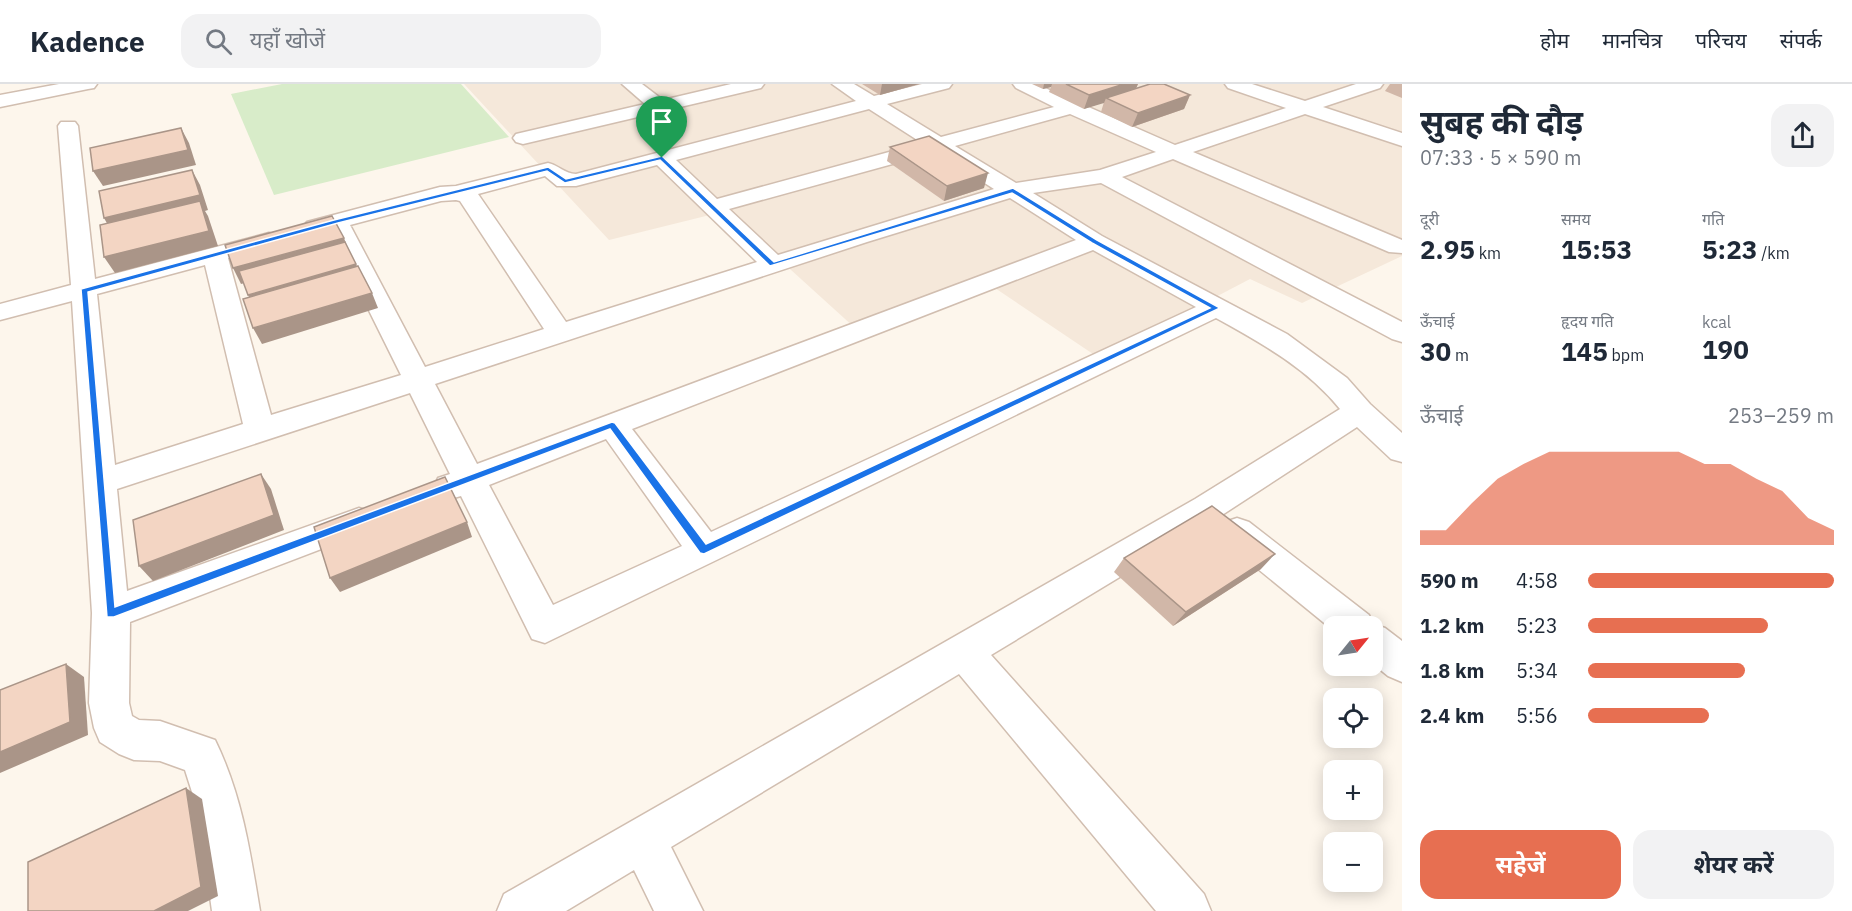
<!DOCTYPE html>
<html lang="hi">
<meta charset="utf-8">
<style>
body{margin:0;font-family:"IBM Plex Sans","Noto Sans Devanagari",sans-serif;background:#f2f2f3;color:#1f2937;height:100vh;display:flex;flex-direction:column;font-size:22px;white-space:nowrap}
*{box-sizing:border-box;margin:0}
p{font-size:20px;color:#747a83}
.icon{flex:none;width:33px;height:33px;fill:none;stroke:currentColor;stroke-width:2;stroke-linecap:round;stroke-linejoin:round}
.map{position:relative;flex:1;overflow:hidden}
.panel{display:flex;flex-direction:column;background:#fff;width:450px}
.panel>*{flex:none}
.needle{width:39px;rotate:60deg}
.fabs{position:absolute;left:1323px;top:532px;display:grid;gap:12px}
.fabs a{display:grid;place-items:center;width:60px;height:60px;border-radius:12px;background:#fff;box-shadow:0 3px 15px #0003;font-size:30px}
.pin{position:absolute;display:grid;place-items:center;width:51px;height:51px;color:#fff;margin:-62px -26px;border-radius:50% 50% 50% 0;rotate:-45deg;box-shadow:0 0 6px #0007}
.pin .icon{rotate:45deg}
.round{display:grid;place-items:center;flex:none;width:63px;height:63px;border-radius:18px;background:#f2f2f3}
.head{display:flex;align-items:center;justify-content:space-between;height:102px;padding:0 18px}
h1{font-size:33px;font-weight:700;line-height:45px}
.metrics{display:grid;grid-template-columns:repeat(3,1fr);gap:9px;height:102px;padding:6px 18px}
.metrics div{display:grid;align-content:center}
.metrics b{font-size:26px;font-weight:700}
.metrics small{font-size:16px;font-weight:400}
.metrics p{font-size:16px}
.chart{height:168px;padding:12px 18px}
.chart p{display:flex;justify-content:space-between}
.chart svg{width:100%;height:108px;margin-top:6px;fill:#e76f51;opacity:.7}
.cta{display:flex;gap:12px;margin-top:auto;padding:12px 18px}
.cta a{flex:1;height:69px;border-radius:18px;background:#e76f51;color:#fff;font-size:24px;font-weight:700;line-height:69px;text-align:center}
.cta a+a{background:#f2f2f3;color:#1f2937}
ul{padding:0 18px;list-style:none;font-size:20px}
li{display:grid;grid-template-columns:96px 72px 1fr;align-items:center;height:45px}
li i{height:15px;border-radius:8px;background:#e76f51}
header{display:flex;align-items:center;gap:36px;box-sizing:border-box;height:84px;padding:0 30px;background:#fff;border-bottom:2px solid #e0e1e3}
header strong{font-size:28px}
nav{display:flex;gap:33px;margin-inline-start:auto;font-size:21px}
.search{width:420px;height:54px;background:#f2f2f3;display:flex;align-items:center;gap:15px;box-sizing:border-box;padding:0 21px;border-radius:18px;color:#747a83;font-size:22px}
main{display:flex;flex:1;min-height:0}
.map>svg:first-child{display:block}
</style>
<header>
<strong>Kadence</strong>
<div class="search"><svg class="icon" aria-label="search" viewBox="0 0 24 24"><circle cx="10" cy="10" r="6"/><path d="M15 15l6 6"/></svg>यहाँ खोजें</div>
<nav><a>होम</a><a>मानचित्र</a><a>परिचय</a><a>संपर्क</a></nav>
</header>
<main>
<div class="map">
<svg width="1402" height="827" viewBox="0 0 1402 827">
<rect width="100%" height="100%" fill="#fdf6ec"/>
<polygon fill="#f5e8da" points="464,0 1402,0 1402,172 1302,219 1250,195 1099,274 983,196 855,244 726,127 609,156"/>
<polygon fill="#d8ecc9" points="282,0 461,0 509,53 274,111 231,10"/>
<g fill="none" stroke-linecap="round" stroke-linejoin="round">
<defs>
<g id="minor">
<polygon points="59,0 97,0 94,4 88,5 0,23 0,11"/>
<polygon points="622,0 642,0 663,16 731,0 764,0 761,4 523,60 516,58 513,54 516,50 645,20"/>
<path d="M832,0h22l20,12 48,-12h30l-3,4 -62,16 54,33 113,-30 -38,-19 -3,-4h23l139,61 111,-37 -58,-20 -3,-4h27l53,17 51,-17h27l-3,4 -57,19 79,26v13l-97,-32 -112,38 209,88v13l-13,-1 -216,-93 -51,18 280,145v20l-10,-3 -291,-156 -68,10 69,43 185,98 60,44 23,26 32,29v29l-11,-3 -34,-32 -138,90 -228,138 213,239 7,17h-55l-197,-237 -288,173 32,64h-49l-20,-41 -68,41h-69l7,-17 691,-395 145,-90c-33,-41 -79,-66 -124,-91l-671,325 -13,-4 -71,-143 -11,3 -12,-3 -4,-9 4,-9 12,-4 -40,-81 -293,96 10,102 232,-83 12,4 5,9 -5,9 -241,92 -1,81 3,13 7,4 21,1 55,19c27,55 35,111 45,171h-48l-14,-100 -13,-41 -25,-9 -26,-1 -15,-6 -19,-12 -6,-14 -5,-25 3,-90 -20,-312 -72,19v-16l71,-19 -13,-159 3,-4h14l3,4 17,153 174,-46 8,2 4,5 -4,5 -49,13 43,157 130,-40 -72,-145 -14,4 -8,-2 -4,-5 4,-5 133,-35 16,-1 92,-23c10,2 17,11 28,11l280,-73zM869,25l53,34 -205,56 -41,-39zM1070,30l86,38 -56,18 -84,13 -61,-37zM936,68l58,37 -216,66 -49,-46zM657,81l100,97 -191,60 -88,-128 67,-18 12,10h19zM1010,114l66,42 -599,224 -42,-80 432,-142zM456,116l4,1 84,128 -119,38 -75,-142 91,-24zM1093,166l103,57 -485,225 -79,-103zM205,181l38,159 -128,41 -18,-171zM606,355l76,107 -129,59 -64,-120z"/>
<polygon points="1237,434 1249,438 1369,531 1373,540 1385,544 1402,557 1402,598 1388,592 1372,579 1372,543 1334,543 1334,547 1225,458 1220,448 1225,438"/>
</g>
</defs>
<use href="#minor" stroke="#d1beb0" stroke-width="3"/>
<use href="#minor" fill="#fff" fill-rule="evenodd"/>
</g>
<g fill="#d1b7a8">
<polygon points="862,0 919,0 880,11"/>
<polygon points="1032,0 1138,0 1136,4 1190,11 1184,25 1132,43 1101,28 1104,18 1084,25 1049,8 1051,3 1043,5"/>
<polygon points="1390,0 1402,0 1402,14 1385,7"/>
<polygon points="890,63 984,104 944,117 887,77"/>
<polygon points="1124,474 1261,485 1173,542 1114,488"/>
</g>
<g fill="#aa9588">
<polygon points="882,0 919,0 880,11"/>
<polygon points="1044,0 1052,0 1051,3 1043,5"/>
<polygon points="1124,0 1138,0 1134,9 1106,14 1104,19 1084,25 1089,11"/>
<polygon points="1190,11 1184,25 1132,43 1138,29"/>
<polygon points="181,44 189,59 196,81 103,102 93,87"/>
<polygon points="192,86 200,101 208,126 205,127 208,132 218,162 115,189 104,173 113,150 104,134"/>
<polygon points="988,89 984,104 944,117 947,102"/>
<polygon points="344,154 350,170 241,200 233,184"/>
<polygon points="356,180 362,195 256,227 248,211"/>
<polygon points="372,209 378,224 262,260 253,244"/>
<polygon points="261,390 271,405 284,446 153,497 139,482"/>
<polygon points="467,438 472,453 340,508 330,494"/>
<polygon points="1275,470 1261,485 1173,542 1186,528"/>
<polygon points="66,580 84,593 88,651 0,689 0,668"/>
<polygon points="186,704 202,715 218,812 188,827 154,827"/>
</g>
<g fill="#f3d5c3" stroke="#aa9588" stroke-width="1.5">
<polygon points="1066,0 1124,0 1089,11"/>
<polygon points="1150,0 1164,0 1190,11 1138,29 1106,14"/>
<polygon points="181,44 188,66 93,87 90,64"/>
<polygon points="929,52 988,89 947,102 890,63"/>
<polygon points="192,86 200,111 104,134 99,107"/>
<polygon points="200,117 209,147 104,173 100,141"/>
<polygon points="332,132 344,154 233,184 225,161"/>
<polygon points="345,158 356,180 248,211 239,187"/>
<polygon points="358,182 372,209 253,244 243,215"/>
<polygon points="261,390 274,431 139,482 133,436"/>
<polygon points="445,393 467,438 330,494 314,443"/>
<polygon points="1212,422 1275,470 1186,528 1124,474"/>
<polygon points="66,580 70,638 0,668 0,606"/>
<polygon points="186,704 201,803 154,827 28,827 28,778"/>
</g>
<path fill="#1a73e8" stroke="#fff" stroke-width="1.5" fill-rule="evenodd" d="M662,72l112,106 239,-74 84,52 123,68 -516,246 -4,-1 -90,-124 -496,188h-7l-26,-328 253,-69 214,-53 18,12zM660,76l110,106 242,-73 80,50 118,65 -504,236 -91,-121 -3,-1 -497,185 -27,-315 250,-69 209,-52 18,12z"/>
</svg>
<div class="fabs">
<a><svg class="needle" viewBox="-14 -14 28 28"><path d="M0-13l5 13h-10z" fill="#e53935"/><path d="M0 13l5-13h-10z" fill="#747a83"/></svg></a>
<a><svg class="icon" aria-label="locate" viewBox="0 0 24 24"><circle cx="12" cy="12" r="6"/><path d="M12 2v4M12 18v4M2 12h4M18 12h4"/></svg></a>
<a>+</a>
<a>−</a>
</div>
<div class="pin" style="left:662px;top:74px;background:#1e9e55"><svg class="icon" aria-label="arrive" viewBox="0 0 24 24"><path d="M6 21V4h12l-3 4 3 4H6"/></svg></div>
</div>
<section class="panel">
<div class="head"><div><h1>सुबह की दौड़</h1><p>07:33 · 5 × 590 m</p></div><a class="round"><svg class="icon" aria-label="share" viewBox="0 0 24 24"><path d="M12 15V3M7 8l5-5 5 5M5 13v7h14v-7"/></svg></a></div>
<div class="metrics">
<div><p>दूरी</p><b>2.95<small> km</small></b></div>
<div><p>समय</p><b>15:53</b></div>
<div><p>गति</p><b>5:23<small> /km</small></b></div>
</div>
<div class="metrics">
<div><p>ऊँचाई</p><b>30<small> m</small></b></div>
<div><p>हृदय गति</p><b>145<small> bpm</small></b></div>
<div><p>kcal</p><b>190</b></div>
</div>
<div class="chart"><p><span>ऊँचाई</span>253–259 m</p>
<svg viewBox="0 0 160 44" preserveAspectRatio="none"><path d="M0 44V38L10 38L20 27L30 17L40 11L50 6L60 6L70 6L80 6L90 6L100 6L110 11L120 11L130 17L140 22L150 33L160 38V44z"/></svg>
</div>
<ul>
<li><b>590 m</b>4:58<i style="width:100%"></i></li>
<li><b>1.2 km</b>5:23<i style="width:73%"></i></li>
<li><b>1.8 km</b>5:34<i style="width:64%"></i></li>
<li><b>2.4 km</b>5:56<i style="width:49%"></i></li>
</ul>
<div class="cta"><a>सहेजें</a><a>शेयर करें</a></div>
</section>
</main>
